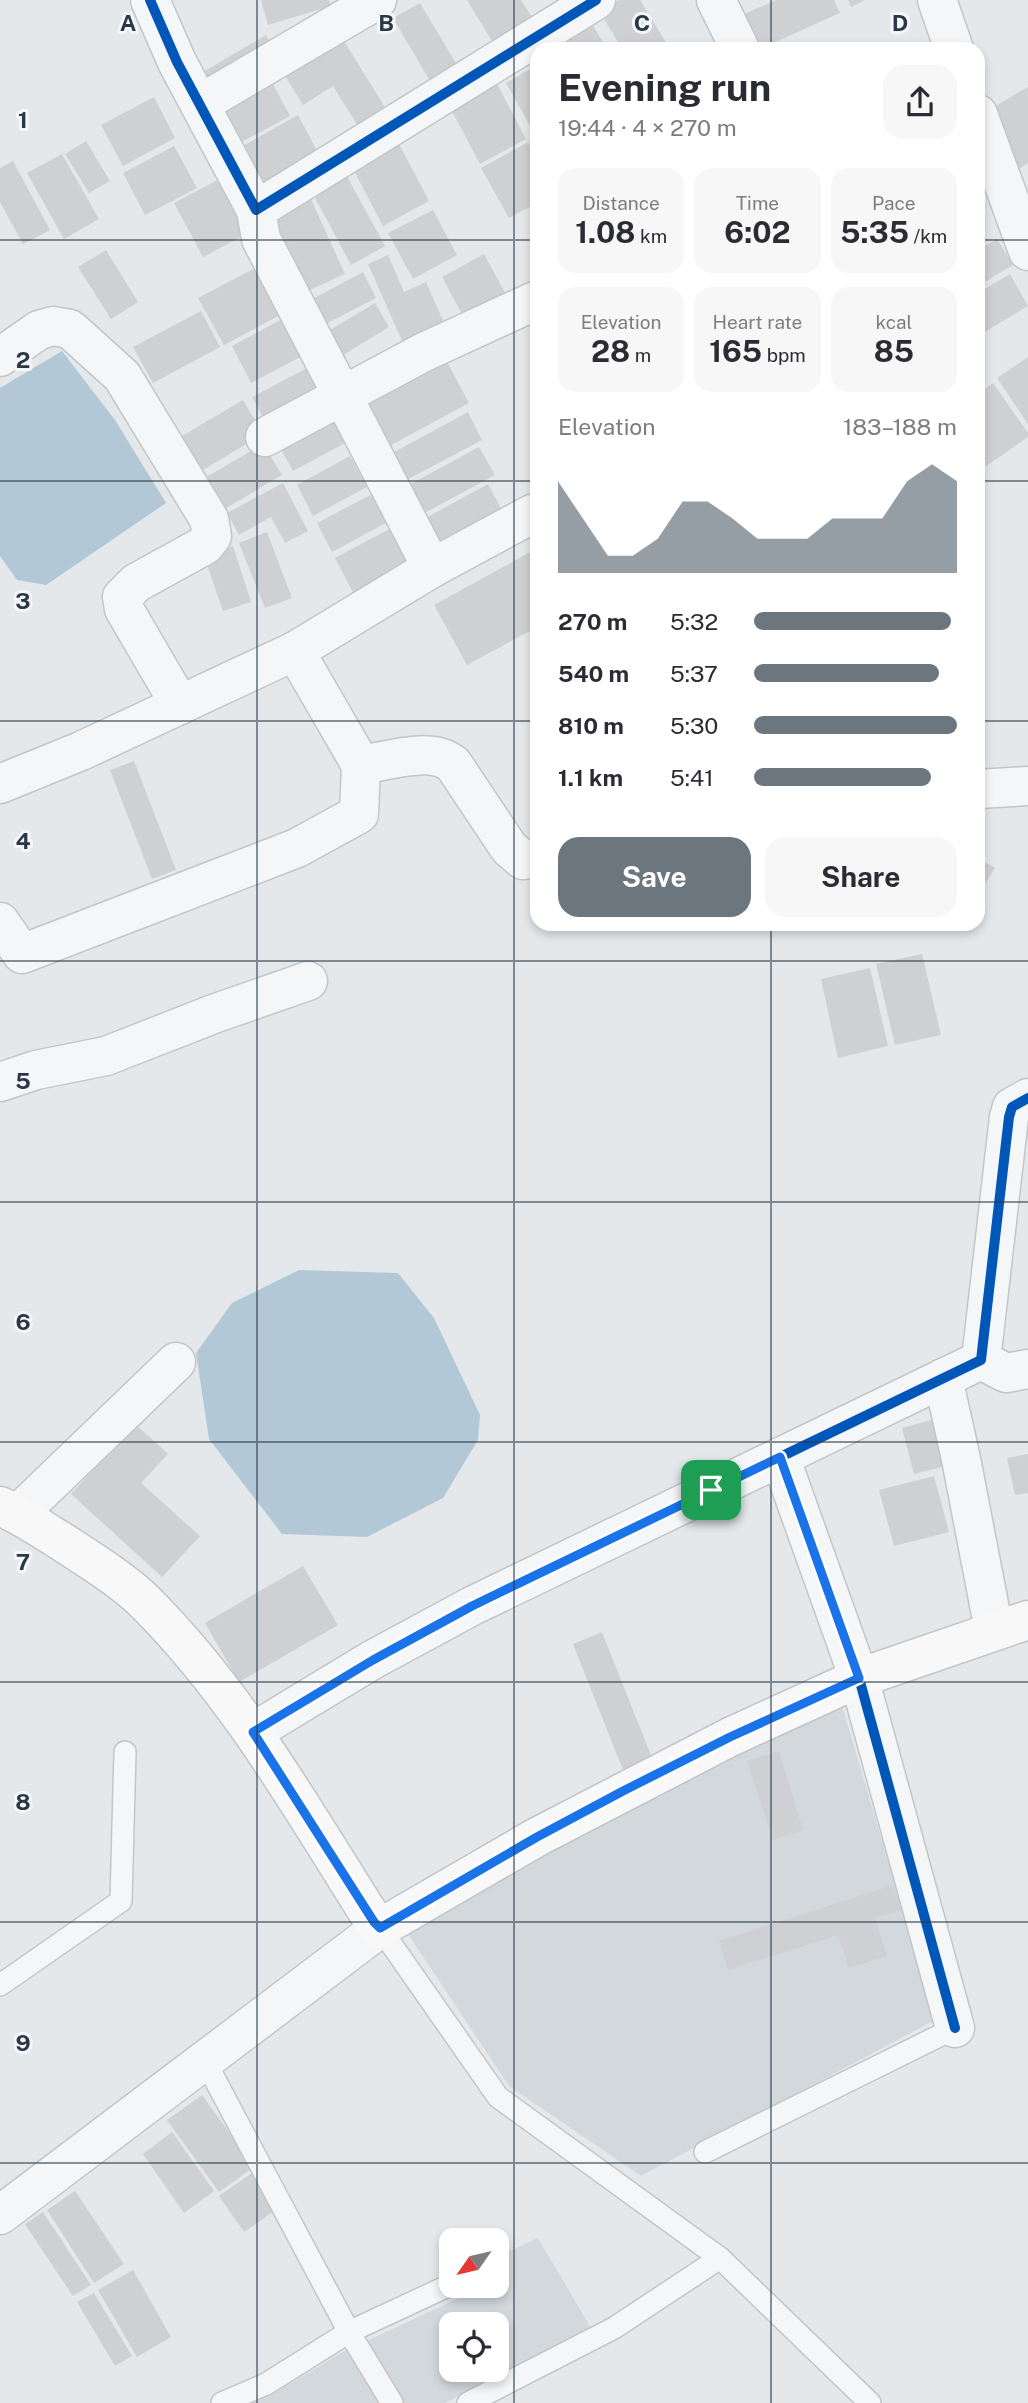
<!DOCTYPE html>
<meta charset="utf-8">
<style>
body{margin:0;font-family:"Public Sans",sans-serif;background:#f7f7f7;color:#2b2b33;height:100vh;display:flex;flex-direction:column;font-size:26px;white-space:nowrap}
*{box-sizing:border-box;margin:0}
p{font-size:23px;color:#7c7c81}
.icon{flex:none;width:38px;height:38px;fill:none;stroke:currentColor;stroke-width:2;stroke-linecap:round;stroke-linejoin:round}
.map{position:relative;flex:1;overflow:hidden}
.details{position:absolute;left:530px;top:42px;width:455px;height:889px;display:flex;flex-direction:column;background:#fff;border-radius:21px;box-shadow:0 4px 10px #0003}
.details>*{flex:none}
.needle{width:46px;rotate:236deg}
.controls{position:absolute;left:439px;top:2228px;display:grid;gap:14px}
.controls a{display:grid;place-items:center;width:70px;height:70px;border-radius:14px;background:#fff;box-shadow:0 4px 10px #0003;font-size:35px}
.pin{position:absolute;display:grid;place-items:center;width:60px;height:60px;color:#fff;margin:-30px;border-radius:14px;box-shadow:0 4px 10px #0006}
.round{display:grid;place-items:center;flex:none;width:74px;height:74px;border-radius:21px;background:#f7f7f7}
.head{display:flex;align-items:center;justify-content:space-between;height:119px;padding:0 28px}
h1{font-size:38px;font-weight:700;line-height:52px}
.stats{display:grid;grid-template-columns:repeat(3,1fr);gap:10px;height:119px;padding:7px 28px}
.stats div{display:grid;align-content:center;border-radius:18px;background:#f7f7f7;text-align:center}
.stats b{font-size:30px;font-weight:700}
.stats small{font-size:19px;font-weight:400}
.stats p{font-size:19px}
.chart{height:196px;padding:14px 28px}
.chart p{display:flex;justify-content:space-between}
.chart svg{width:100%;height:126px;margin-top:7px;fill:#6b767f;opacity:.7}
.action{display:flex;gap:14px;margin-top:auto;padding:14px 28px}
.action a{flex:1;height:80px;border-radius:21px;background:#6b767f;color:#fff;font-size:28px;font-weight:700;line-height:80px;text-align:center}
.action a+a{background:#f7f7f7;color:#2b2b33}
ul{padding:0 28px;list-style:none;font-size:23px}
li{display:grid;grid-template-columns:112px 84px 1fr;align-items:center;height:52px}
li i{height:18px;border-radius:9px;background:#6b767f}
.map>svg:first-child{display:block}
</style>
<div class="map">
<svg width="1028" height="2403" viewBox="0 0 1028 2403">
<rect width="100%" height="100%" fill="#e5e8ea"/>
<g fill="#d3d8dd" fill-rule="evenodd">
<polygon points="837,1689 935,2020 641,2176 509,2086 408,1934"/>
<path d="M538,2238l53,90 -146,75h-193l21,-9 68,-41 144,-67h12l2,-7 -2,-22zM452,2324h45v46h-45z"/>
</g>
<g fill="#b3c8d6">
<polygon points="62,351 115,420 166,503 46,585 17,580 0,556 0,388"/>
<polygon points="299,1270 398,1273 434,1318 480,1415 478,1440 443,1498 367,1537 282,1534 209,1439 196,1353 232,1303"/>
</g>
<g fill="#ced0d3">
<polygon points="261,0 329,0 331,6 268,25"/>
<polygon points="467,0 521,0 535,22 495,46"/>
<polygon points="619,0 640,0 670,49 622,49 600,12"/>
<polygon points="776,0 834,0 840,13 760,49 744,14"/>
<polygon points="848,0 865,0 851,7"/>
<polygon points="420,3 460,70 433,86 393,18"/>
<polygon points="592,24 607,49 552,49"/>
<polygon points="337,30 391,117 363,134 333,86 303,105 279,66"/>
<polygon points="266,35 277,55 214,92 203,72"/>
<polygon points="537,65 537,138 506,83"/>
<polygon points="266,71 290,116 238,144 214,99"/>
<polygon points="496,82 526,139 480,164 450,107"/>
<polygon points="1028,87 1028,163 1016,171 987,111"/>
<polygon points="154,97 175,138 123,166 101,125"/>
<polygon points="298,115 324,164 268,194 243,146"/>
<polygon points="86,141 110,181 89,193 65,154"/>
<polygon points="528,142 537,159 537,203 509,218 481,168"/>
<polygon points="399,144 429,201 383,226 353,169"/>
<polygon points="174,146 197,188 145,215 123,173"/>
<polygon points="62,154 99,219 64,239 27,173"/>
<polygon points="13,161 50,230 23,244 0,202 0,168"/>
<polygon points="344,171 385,246 351,265 311,190"/>
<polygon points="229,174 258,228 203,257 174,203"/>
<polygon points="310,197 345,274 301,294 265,217"/>
<polygon points="433,210 457,255 413,279 388,233"/>
<polygon points="997,239 1013,265 978,286 978,250"/>
<polygon points="106,250 138,302 111,319 78,267"/>
<polygon points="484,254 511,304 469,327 442,277"/>
<polygon points="388,255 404,292 426,282 449,334 407,352 368,264"/>
<polygon points="257,267 282,314 224,345 198,298"/>
<polygon points="363,272 376,298 320,327 307,302"/>
<polygon points="1010,274 1028,306 978,336 978,293"/>
<polygon points="375,303 389,327 335,360 320,336"/>
<polygon points="201,311 220,347 153,383 133,347"/>
<polygon points="284,318 304,355 251,383 232,346"/>
<polygon points="1028,357 1028,424 997,378"/>
<polygon points="447,362 469,403 382,450 360,409"/>
<polygon points="307,368 322,395 267,425 252,397"/>
<polygon points="993,383 1028,433 1028,437 982,469 978,464 978,394"/>
<polygon points="243,400 263,434 198,473 177,439"/>
<polygon points="329,409 347,442 293,471 275,438"/>
<polygon points="468,412 482,440 401,483 387,456"/>
<polygon points="263,444 282,475 223,510 205,478"/>
<polygon points="479,447 495,475 421,515 405,487"/>
<polygon points="350,456 367,487 313,516 297,485"/>
<polygon points="283,483 308,531 285,543 271,517 239,535 227,513"/>
<polygon points="488,484 504,514 438,549 422,520"/>
<polygon points="380,490 395,518 332,552 317,523"/>
<polygon points="397,525 416,561 354,594 335,558"/>
<polygon points="267,532 292,598 265,608 239,543"/>
<polygon points="233,546 251,602 223,611 204,556"/>
<polygon points="534,550 537,556 537,627 467,665 434,605"/>
<polygon points="134,761 176,870 152,879 110,770"/>
<polygon points="978,858 995,868 978,895"/>
<polygon points="922,954 941,1035 895,1045 876,964"/>
<polygon points="870,968 888,1046 838,1058 821,979"/>
<polygon points="942,1417 954,1464 914,1474 902,1428"/>
<polygon points="135,1424 168,1454 141,1483 200,1536 162,1577 71,1494"/>
<polygon points="1028,1454 1028,1493 1015,1495 1007,1458"/>
<polygon points="934,1476 949,1532 894,1546 879,1490"/>
<polygon points="303,1566 338,1625 239,1682 205,1623"/>
<polygon points="602,1632 652,1758 623,1770 573,1644"/>
<polygon points="779,1751 803,1830 773,1840 747,1761"/>
<polygon points="893,1885 901,1910 875,1918 887,1956 849,1968 838,1935 728,1970 719,1941"/>
<polygon points="202,2095 254,2167 219,2192 167,2120"/>
<polygon points="172,2132 214,2191 184,2213 143,2154"/>
<polygon points="252,2173 277,2209 244,2232 219,2196"/>
<polygon points="75,2191 124,2264 94,2283 47,2210"/>
<polygon points="43,2212 91,2285 73,2296 25,2224"/>
<polygon points="133,2270 171,2337 137,2357 98,2290"/>
<polygon points="94,2293 132,2356 115,2366 77,2302"/>
</g>
<g fill="none" stroke-linecap="round" stroke-linejoin="round">
<defs>
<g id="lane">
<polyline points="380,1928 498,2097 720,2258 870,2403"/>
<polyline points="0,1985 121,1901 125,1752"/>
<polyline points="205,2061 349,2332 392,2403"/>
<polyline points="705,2152 955,2028"/>
<polyline points="222,2403 266,2384 349,2332 452,2284"/>
<polyline points="468,2403 614,2328 720,2258"/>
</g>
<g id="street">
<polyline points="150,0 177,62 256,210 596,0"/>
<polyline points="716,0 740,49"/>
<polyline points="937,0 954,49"/>
<polyline points="200,104 377,0"/>
<polyline points="978,114 1028,251"/>
<polyline points="256,210 261,239 432,568"/>
<polyline points="0,357 39,330 53,326 70,329 122,376 209,519 212,536 205,545 136,583 122,597 124,609 180,705"/>
<polyline points="265,437 424,352 537,300"/>
<path d="M295,651l66,114c27,-4 69,-19 92,-1l56,84 14,12 14,-2"/>
<polyline points="0,784 81,751 295,651 432,568 532,514"/>
<polyline points="978,789 1028,786"/>
<polyline points="0,922 22,954 297,848 359,814 361,765"/>
<polyline points="0,1082 36,1070 106,1056 216,1013 308,981"/>
<polyline points="981,1360 1006,1373 1028,1369"/>
<polyline points="943,1378 961,1459 994,1630"/>
<polyline points="780,1457 859,1678 955,2028"/>
<polyline points="18,1514 176,1362"/>
<polyline points="253,1732 372,1660 472,1606 981,1360 1009,1117 1012,1107 1028,1098"/>
<polyline points="0,2215 380,1928"/>
</g>
<path id="primary" d="M0,1506c23,10 43,24 64,37 26,17 60,38 82,60 93,93 158,209 228,319l6,6 157,-91 193,-100 129,-59 169,-58"/>
</defs>
<use href="#lane" stroke="#c3c6c8" stroke-width="24"/>
<use href="#street" stroke="#c3c6c8" stroke-width="41"/>
<use href="#primary" stroke="#c1c5c8" stroke-width="41"/>
<use href="#lane" stroke="#f5f6f7" stroke-width="21"/>
<use href="#street" stroke="#f5f6f7" stroke-width="38"/>
<use href="#primary" stroke="#f8f8f8" stroke-width="38"/>
<defs>
<g id="cycleway">
<polyline points="150,0 177,62 256,210 596,0"/>
<polyline points="780,1457 859,1678 955,2028"/>
<polyline points="253,1732 372,1660 472,1606 981,1360 1009,1117 1012,1107 1028,1098"/>
</g>
</defs>
<use href="#cycleway" stroke="#f4f7f9" stroke-width="15"/>
<use href="#cycleway" stroke="#0057b8" stroke-width="10"/>
</g>
<g fill="none" stroke-linecap="round" stroke-linejoin="round">
<defs>
<polygon id="route" points="780,1457 859,1678 730,1737 623,1791 537,1837 380,1928 374,1922 253,1732 373,1660 472,1606"/>
</defs>
<use href="#route" stroke="#fff" stroke-width="14"/>
<use href="#route" stroke="#1a73e8" stroke-width="9"/>
</g>
<path fill="none" stroke="#2a3846" stroke-width="2" stroke-opacity="0.55" d="M257,0v2403M514,0v2403M771,0v49M0,240h537M978,240h50M0,481h537M978,481h50M0,721h537M978,721h50M771,924v1479M0,961h1028M0,1202h1028M0,1442h1028M0,1682h1028M0,1922h1028M0,2163h1028"/>
<g font-size="23" text-anchor="middle" font-weight="bold" fill="#2a3846" stroke="#f4f7f9" stroke-width="6" stroke-linejoin="round" paint-order="stroke">
<text x="128" y="31">A</text>
<text x="386" y="31">B</text>
<text x="642" y="31">C</text>
<text x="900" y="31">D</text>
<text x="23" y="128">1</text>
<text x="23" y="368">2</text>
<text x="23" y="609">3</text>
<text x="23" y="849">4</text>
<text x="23" y="1089">5</text>
<text x="23" y="1330">6</text>
<text x="23" y="1570">7</text>
<text x="23" y="1810">8</text>
<text x="23" y="2051">9</text>
</g>
</svg>
<div class="controls">
<a><svg class="needle" viewBox="-14 -14 28 28"><path d="M0-13l5 13h-10z" fill="#e53935"/><path d="M0 13l5-13h-10z" fill="#7c7c81"/></svg></a>
<a><svg class="icon" aria-label="locate" viewBox="0 0 24 24"><circle cx="12" cy="12" r="6"/><path d="M12 2v4M12 18v4M2 12h4M18 12h4"/></svg></a>
</div>
<div class="pin" style="left:711px;top:1490px;background:#1e9e55"><svg class="icon" aria-label="arrive" viewBox="0 0 24 24"><path d="M6 21V4h12l-3 4 3 4H6"/></svg></div>
<section class="details">
<div class="head"><div><h1>Evening run</h1><p>19:44 · 4 × 270 m</p></div><a class="round"><svg class="icon" aria-label="share" viewBox="0 0 24 24"><path d="M12 15V3M7 8l5-5 5 5M5 13v7h14v-7"/></svg></a></div>
<div class="stats">
<div><p>Distance</p><b>1.08<small> km</small></b></div>
<div><p>Time</p><b>6:02</b></div>
<div><p>Pace</p><b>5:35<small> /km</small></b></div>
</div>
<div class="stats">
<div><p>Elevation</p><b>28<small> m</small></b></div>
<div><p>Heart rate</p><b>165<small> bpm</small></b></div>
<div><p>kcal</p><b>85</b></div>
</div>
<div class="chart"><p><span>Elevation</span>183–188 m</p>
<svg viewBox="0 0 160 44" preserveAspectRatio="none"><path d="M0 44V12L10 25L20 38L30 38L40 32L50 19L60 19L70 25L80 32L90 32L100 32L110 25L120 25L130 25L140 12L150 6L160 12V44z"/></svg>
</div>
<ul>
<li><b>270 m</b>5:32<i style="width:97%"></i></li>
<li><b>540 m</b>5:37<i style="width:91%"></i></li>
<li><b>810 m</b>5:30<i style="width:100%"></i></li>
<li><b>1.1 km</b>5:41<i style="width:87%"></i></li>
</ul>
<div class="action"><a>Save</a><a>Share</a></div>
</section>
</div>
